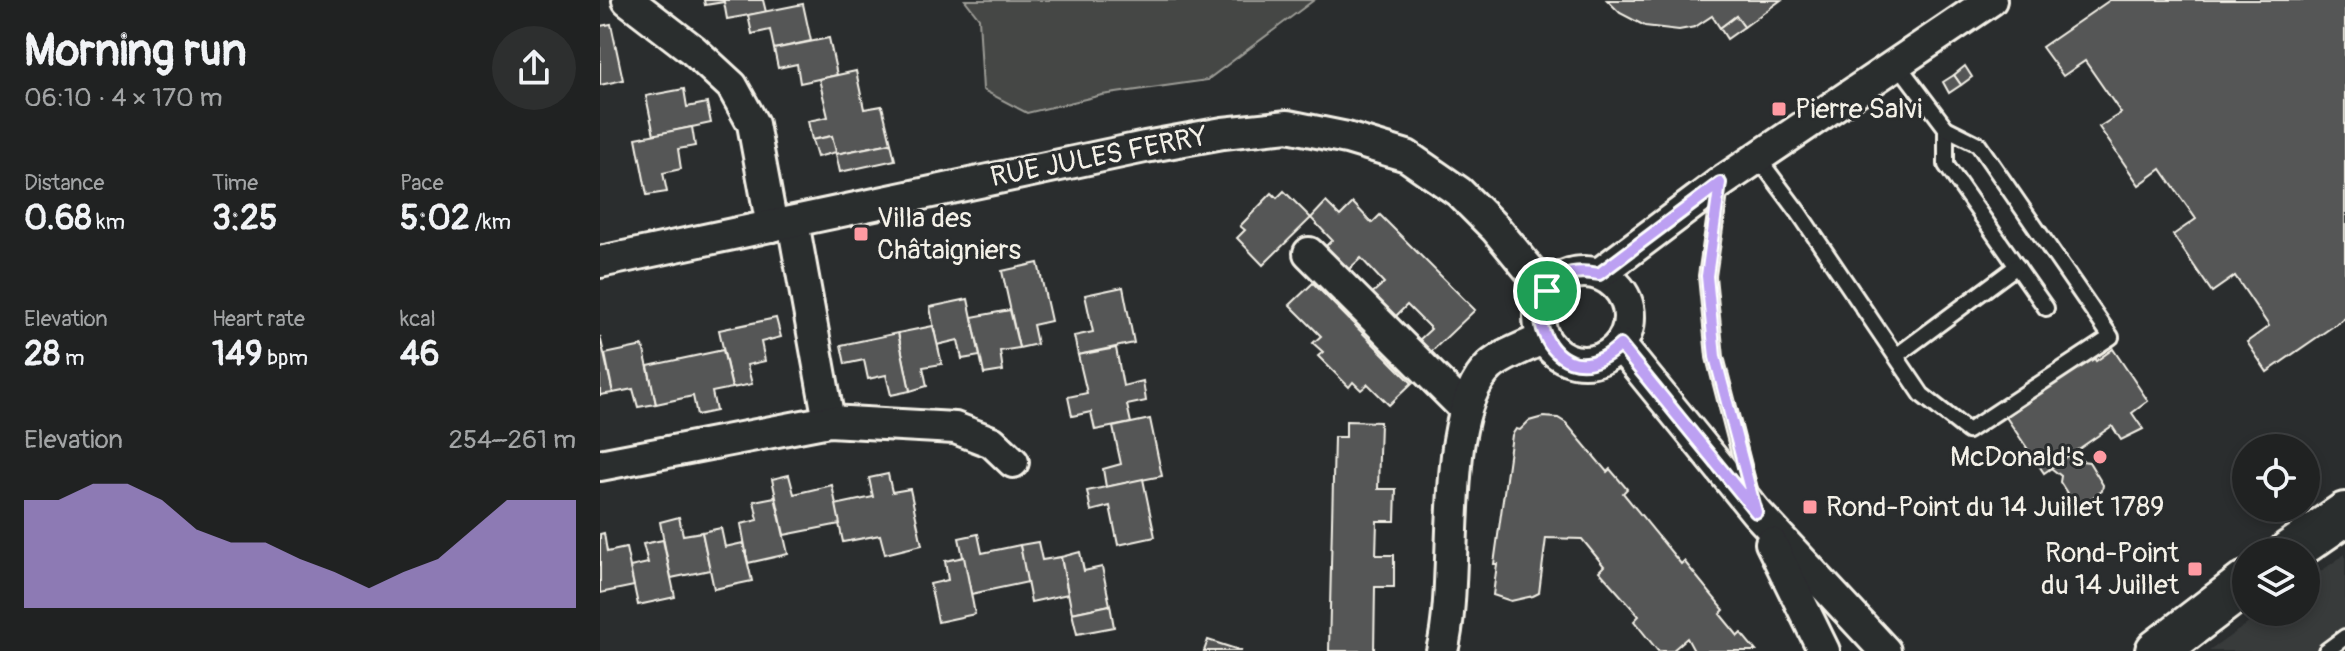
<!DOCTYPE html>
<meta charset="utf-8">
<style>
body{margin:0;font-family:Pangolin,sans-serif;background:#2d2f2f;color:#f1f3f6;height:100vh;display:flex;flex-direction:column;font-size:30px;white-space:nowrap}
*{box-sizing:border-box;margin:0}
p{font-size:26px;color:#a2a4a5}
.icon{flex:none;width:44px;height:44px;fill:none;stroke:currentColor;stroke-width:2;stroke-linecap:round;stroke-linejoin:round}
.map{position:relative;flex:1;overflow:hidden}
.side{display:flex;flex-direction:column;background:#202222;width:600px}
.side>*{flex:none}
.tools{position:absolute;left:1632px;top:434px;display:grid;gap:16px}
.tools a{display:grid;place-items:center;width:88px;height:88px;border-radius:50%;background:#202222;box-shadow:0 4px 12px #0003,0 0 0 2px #3d3f40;font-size:40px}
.pin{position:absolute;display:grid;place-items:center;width:68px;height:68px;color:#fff;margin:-34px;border:4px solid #fff;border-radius:50%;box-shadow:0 2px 8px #0007}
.round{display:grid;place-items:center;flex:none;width:84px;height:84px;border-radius:42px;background:#2d2f2f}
.headline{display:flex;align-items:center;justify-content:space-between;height:136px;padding:0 24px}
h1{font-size:44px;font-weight:700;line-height:60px}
.stats{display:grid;grid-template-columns:repeat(3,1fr);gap:12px;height:136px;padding:8px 24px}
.stats div{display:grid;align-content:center}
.stats b{font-size:34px;font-weight:700}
.stats small{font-size:22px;font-weight:400}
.stats p{font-size:22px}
.chart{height:224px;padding:16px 24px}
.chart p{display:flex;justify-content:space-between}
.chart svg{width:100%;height:144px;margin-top:8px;fill:#bca0f2;opacity:.7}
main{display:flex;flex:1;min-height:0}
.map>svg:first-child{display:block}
</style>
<main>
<section class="side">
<div class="headline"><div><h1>Morning run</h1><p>06:10 · 4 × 170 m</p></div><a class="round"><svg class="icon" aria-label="share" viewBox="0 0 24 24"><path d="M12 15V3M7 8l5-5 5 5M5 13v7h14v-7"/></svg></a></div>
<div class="stats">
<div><p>Distance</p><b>0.68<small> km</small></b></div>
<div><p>Time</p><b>3:25</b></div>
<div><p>Pace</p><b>5:02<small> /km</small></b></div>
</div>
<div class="stats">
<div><p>Elevation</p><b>28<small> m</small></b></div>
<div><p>Heart rate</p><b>149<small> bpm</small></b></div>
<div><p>kcal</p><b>46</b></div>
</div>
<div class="chart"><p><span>Elevation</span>254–261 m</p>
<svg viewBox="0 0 160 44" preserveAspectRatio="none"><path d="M0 44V11L10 11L20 6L30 6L40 11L50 20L60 24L70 24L80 29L90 33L100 38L110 33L120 29L130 20L140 11L150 11L160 11V44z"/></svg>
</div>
</section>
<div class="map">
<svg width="1745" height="651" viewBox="0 0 1745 651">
<rect width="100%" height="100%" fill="#2a2d2e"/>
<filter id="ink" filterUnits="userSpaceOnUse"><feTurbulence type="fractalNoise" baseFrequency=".0125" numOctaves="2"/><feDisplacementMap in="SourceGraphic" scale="16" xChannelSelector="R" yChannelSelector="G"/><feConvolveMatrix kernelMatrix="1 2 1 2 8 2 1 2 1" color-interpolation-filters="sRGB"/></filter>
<g filter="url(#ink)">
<polygon fill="#373a3a" points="1745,554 1745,651 1609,651 1664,612 1706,612 1706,582"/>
<polygon fill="#444645" stroke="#9c9c96" stroke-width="2" points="365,0 714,0 607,80 502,95 427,113 383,90 379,18"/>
<g fill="#555756" stroke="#f4f1e8" stroke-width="2">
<polygon points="104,0 163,0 166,12 127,19 124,2 105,5"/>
<polygon points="1007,0 1181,0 1144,27 1136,16 1120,28 1112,16 1095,27 1079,30 1045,26 1020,13"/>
<polygon points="1510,0 1745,0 1745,318 1667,372 1647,342 1669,326 1635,276 1612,292 1573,235 1596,219 1579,195 1561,169 1539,185 1499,127 1521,113 1485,61 1463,76 1442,47"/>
<polygon points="203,4 211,41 174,49 170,30 152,34 148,15"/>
<polygon points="1136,16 1144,27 1127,39 1120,28"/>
<polygon points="11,24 23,80 0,85 0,26"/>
<polygon points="229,38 237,75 200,83 197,64 178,68 174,49"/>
<polygon points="1365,66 1372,77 1361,85 1354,75"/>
<polygon points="256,71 264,109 282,106 291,143 236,154 232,136 212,140 208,121 228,117 219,79"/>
<polygon points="1354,75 1361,85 1349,93 1343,82"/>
<polygon points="84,89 87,107 107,103 111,123 54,135 46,96"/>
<polygon points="92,127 95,146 78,149 81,169 63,173 67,192 47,195 36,138"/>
<polygon points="232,136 236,152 217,157 212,140"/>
<polygon points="291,143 295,160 240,172 236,154"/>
<polygon points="684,191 711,218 663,265 637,238 645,230 640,226 672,193 677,198"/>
<polygon points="726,202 740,216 753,203 772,223 780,215 875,310 830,353 817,342 831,329 807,305 794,318 770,295 784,283 761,258 747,271 724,248 732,240 711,218"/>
<polygon points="438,263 451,321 433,325 437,344 419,348 402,271"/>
<polygon points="713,283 812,383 789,405 768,384 761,390 753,382 749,387 718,356 723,352 713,343 721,336 690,305"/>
<polygon points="523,287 534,343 478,355 474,336 493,332 485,295"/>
<polygon points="368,299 380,356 362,359 358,340 337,345 330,307"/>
<polygon points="410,310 419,348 400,351 403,371 384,374 372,317"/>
<polygon points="176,318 181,337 161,342 165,361 147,365 152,384 132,388 119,330"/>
<polygon points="333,326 342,364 323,367 327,386 310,391 298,333"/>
<polygon points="298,333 310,391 291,395 286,375 268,379 264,360 245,364 241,345"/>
<polygon points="0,336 13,393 0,395"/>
<polygon points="43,346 56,404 38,407 33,389 13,393 5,354"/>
<polygon points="516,348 523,386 543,381 546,401 527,405 531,423 495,430 491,412 472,416 468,397 487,393 478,355"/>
<polygon points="1513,349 1548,401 1532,413 1543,429 1521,440 1512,426 1444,473 1406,417 1493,357 1496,361"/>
<polygon points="123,350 132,388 112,392 116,411 97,415 93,396 56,404 48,366"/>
<polygon points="943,417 958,418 966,423 1007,472 1010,469 1027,489 1023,493 1081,564 1084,561 1124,610 1120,614 1138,636 1141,633 1156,651 1094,651 1087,638 1072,651 1058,651 1034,621 1039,616 999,571 1004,566 982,539 946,538 939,593 933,596 911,601 893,595 897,564 894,564 912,435 916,429 920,430 929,421"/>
<polygon points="550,419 562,476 506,487 503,469 521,464 513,427"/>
<polygon points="746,421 780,422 778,489 796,489 795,521 777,521 776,555 794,555 794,587 775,587 774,651 729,651 734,437 746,437"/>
<polygon points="1475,451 1482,461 1489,462 1503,485 1502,491 1481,505 1474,504 1460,482 1461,476 1451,468"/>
<polygon points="288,474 292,492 310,489 322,545 285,554 280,535 243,542 235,505 273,497 269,478"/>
<polygon points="189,475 194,494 232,485 240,524 184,535 172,479"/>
<polygon points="543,479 555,537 518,545 510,506 491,511 487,491"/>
<polygon points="175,497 188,554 148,563 141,524 158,520 154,501"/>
<polygon points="79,517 83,535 102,532 110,570 71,578 60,522"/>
<polygon points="121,528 125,547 143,543 152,581 114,589 102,532"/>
<polygon points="4,533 7,552 26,548 34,586 0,593 0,534"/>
<polygon points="378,534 382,553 420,545 428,582 371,594 359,538"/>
<polygon points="63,540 75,597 38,605 30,567 48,563 43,544"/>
<polygon points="438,542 442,560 461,557 468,594 431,602 420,545"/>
<polygon points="480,552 484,571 502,567 510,605 472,613 461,557"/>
<polygon points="364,557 375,614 338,622 330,584 348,580 345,561"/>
<polygon points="510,605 514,627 477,634 472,613"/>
<polygon points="608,640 642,651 604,651"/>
</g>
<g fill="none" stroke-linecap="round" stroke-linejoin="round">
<defs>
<g id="lane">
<polyline points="1297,63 1346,128 1346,165 1446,308"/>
<polyline points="1158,158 1199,213 1322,395 1368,431 1511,337 1378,144 1346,128"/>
<polyline points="1120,187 1107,276 1115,357 1150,493"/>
<polyline points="1296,356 1417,266"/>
<polyline points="1726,651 1745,637"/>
</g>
<g id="street">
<polyline points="28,0 93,50 132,86 153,124 172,226"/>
<polyline points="193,222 229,421"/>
<polyline points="709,253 865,409"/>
<polyline points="0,262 545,147 623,133 688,126 747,138 807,156 859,192 896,229 947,291"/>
<circle cx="984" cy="317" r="45"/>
<polyline points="999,274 1120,183 1391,0"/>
<polyline points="1020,345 1156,512 1285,651"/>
<polyline points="0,465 229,421 355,428 392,442 413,462"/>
<polyline points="1171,543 1224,651"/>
<path d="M842,651c19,-72 -5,-236 48,-285 14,-12 38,-20 54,-28"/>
</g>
<g id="secondary">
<polyline points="1690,552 1745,514"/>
<polyline points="1557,651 1646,583"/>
</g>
</defs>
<use href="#lane" stroke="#f4f1e8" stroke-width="20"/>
<use href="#street" stroke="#f4f1e8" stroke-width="36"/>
<use href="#secondary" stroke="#f4f1e8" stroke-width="48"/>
<use href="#lane" stroke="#2a2d2e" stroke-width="14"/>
<use href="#street" stroke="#2a2d2e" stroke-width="30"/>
<use href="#secondary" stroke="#2a2d2e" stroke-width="42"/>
</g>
</g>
<g fill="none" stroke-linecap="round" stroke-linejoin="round" filter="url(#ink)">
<defs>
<path id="route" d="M1120,183l-13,93 8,81 41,155 -136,-167c-76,71 -123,-90 -21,-71z"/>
</defs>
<use href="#route" stroke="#fff" stroke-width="16"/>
<use href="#route" stroke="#bca0f2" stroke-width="10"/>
</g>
<g fill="#ff9aa2" stroke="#2a2d2e" stroke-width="3">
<rect x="1171" y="101" width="16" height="16" rx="4"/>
<rect x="253" y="226" width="16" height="16" rx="4"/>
<circle cx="1500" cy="457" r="8"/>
<rect x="1202" y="499" width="16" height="16" rx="4"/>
<rect x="1587" y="561" width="16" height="16" rx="4"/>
</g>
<g text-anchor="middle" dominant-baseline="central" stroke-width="6" stroke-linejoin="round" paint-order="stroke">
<g font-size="28" fill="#f4f1e8" stroke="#2a2d2e" text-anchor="start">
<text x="1195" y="109">Pierre Salvi</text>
<text x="277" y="218">Villa des<tspan x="277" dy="32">Châtaigniers</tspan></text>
<text x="1484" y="457" text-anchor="end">McDonald's</text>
<text x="1226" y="507">Rond-Point du 14 Juillet 1789</text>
<text x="1579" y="553" text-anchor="end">Rond-Point<tspan x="1579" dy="32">du 14 Juillet</tspan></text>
</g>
<g font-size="28" fill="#f4f1e8" stroke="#2a2d2e">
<text transform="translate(499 157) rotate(-11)">RUE JULES FERRY</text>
</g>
</g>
</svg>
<div class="tools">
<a><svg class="icon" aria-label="locate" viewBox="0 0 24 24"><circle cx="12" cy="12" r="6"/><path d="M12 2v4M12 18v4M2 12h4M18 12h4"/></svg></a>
<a><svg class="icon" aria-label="layers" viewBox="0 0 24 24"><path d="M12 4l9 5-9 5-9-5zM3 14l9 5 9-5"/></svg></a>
</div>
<div class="pin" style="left:947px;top:291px;background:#1e9e55"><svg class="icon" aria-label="arrive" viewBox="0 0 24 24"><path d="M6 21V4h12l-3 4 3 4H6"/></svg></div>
</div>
</main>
